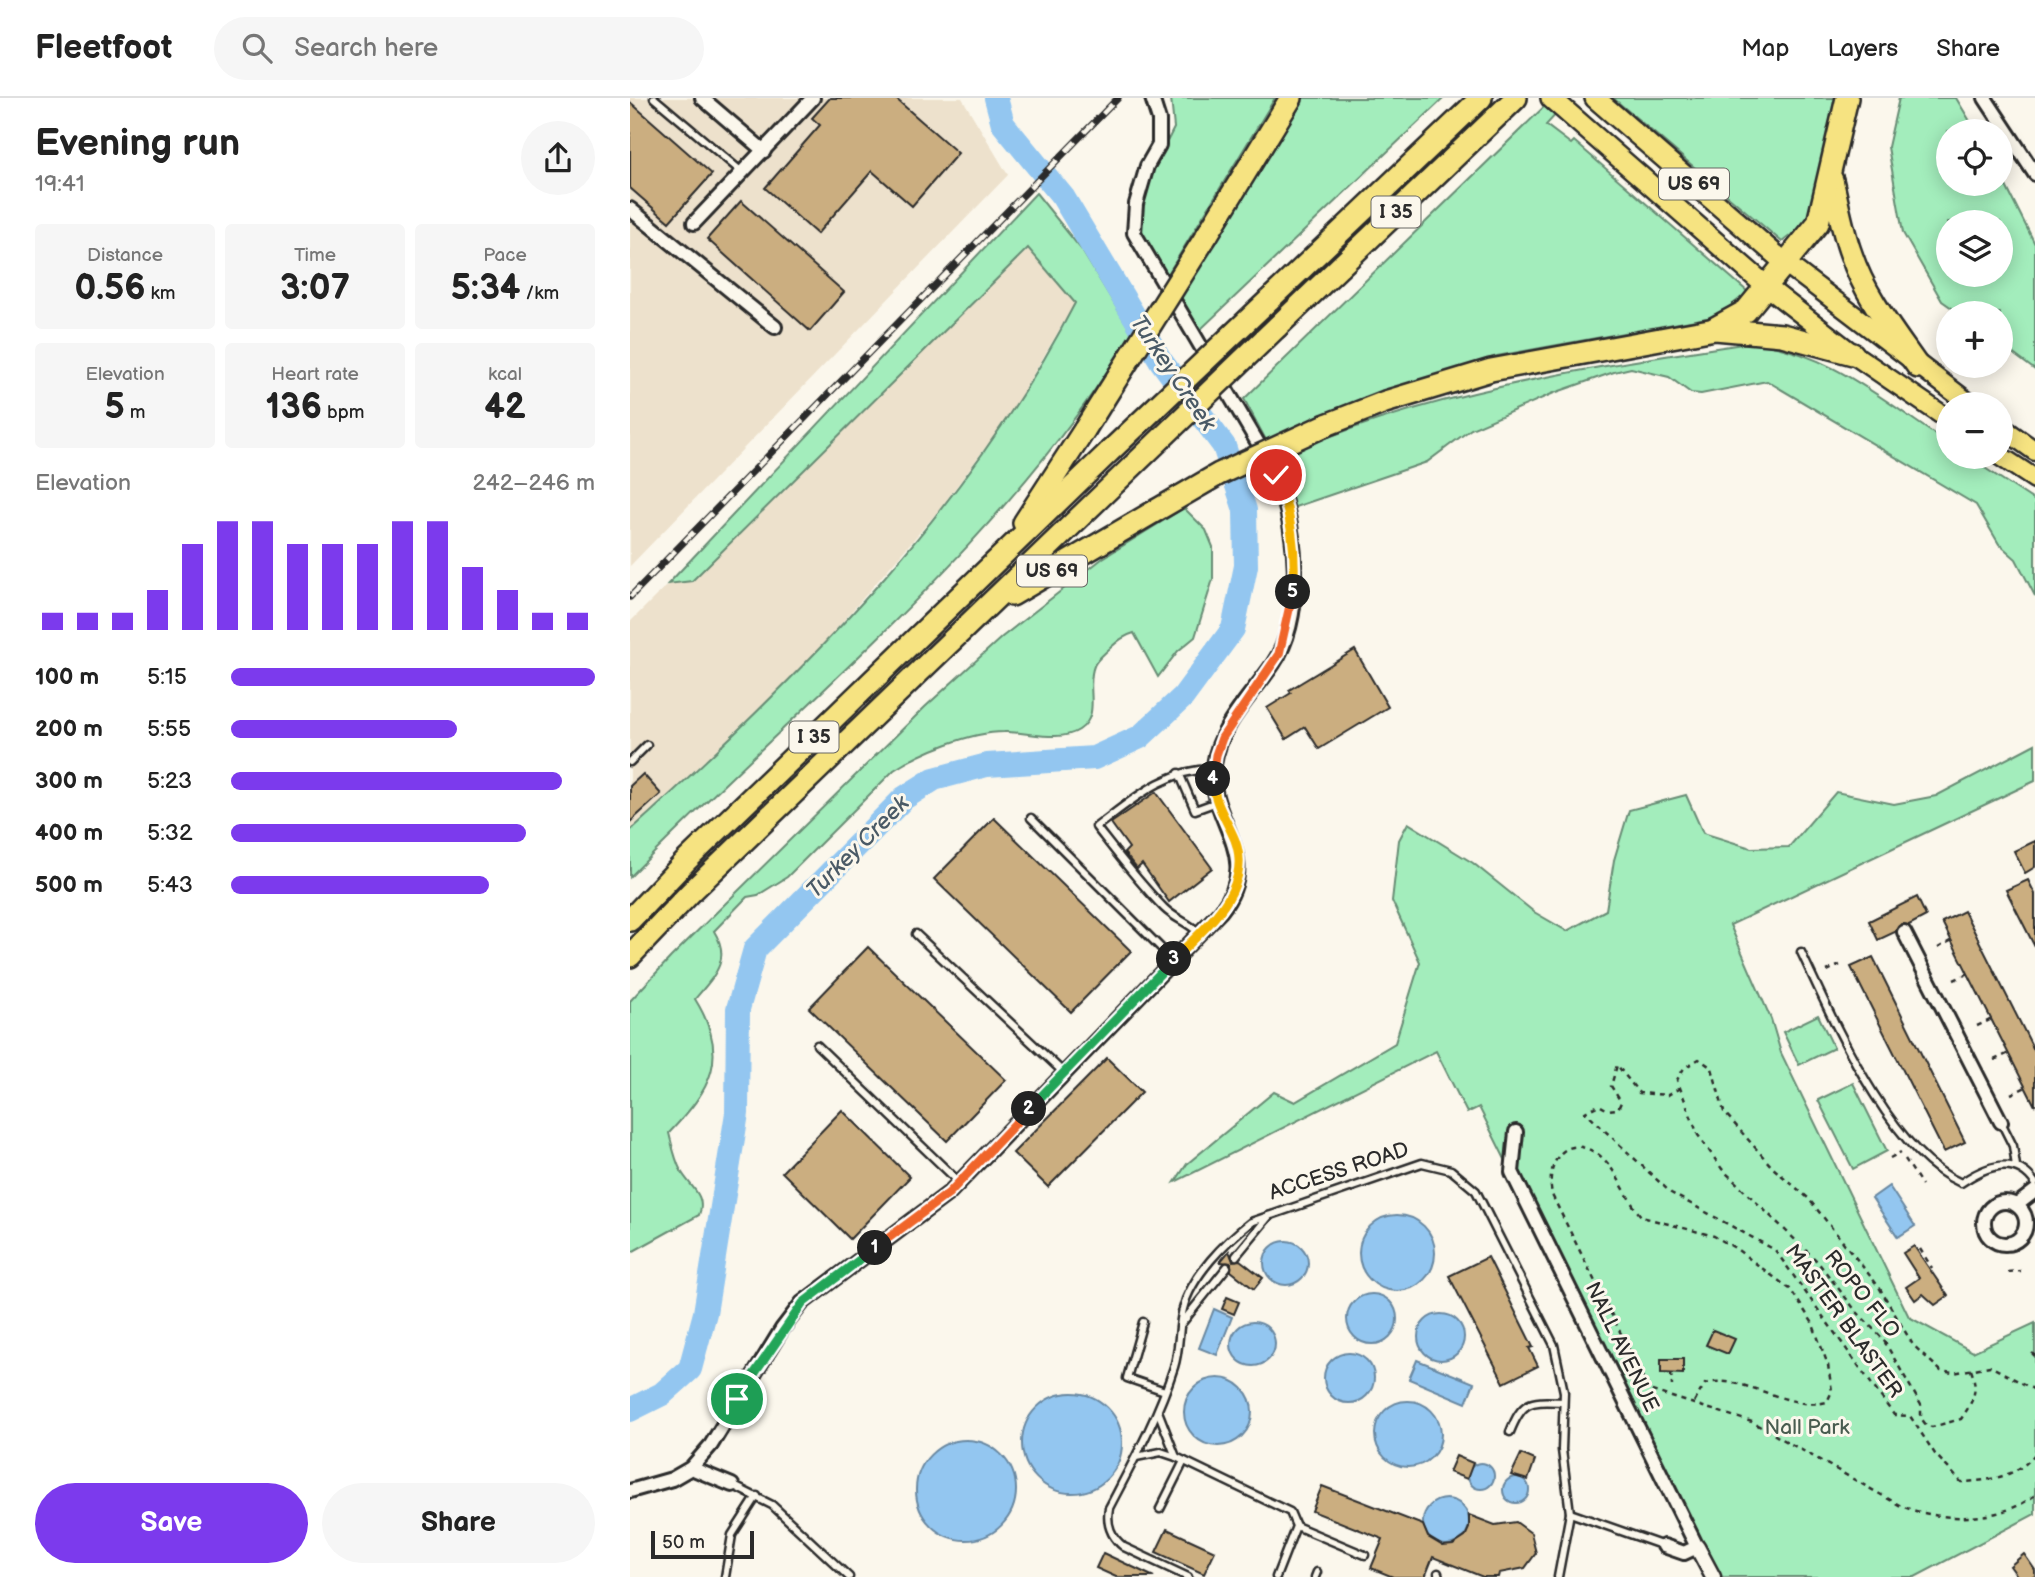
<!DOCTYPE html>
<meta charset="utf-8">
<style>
body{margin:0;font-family:"Balsamiq Sans",sans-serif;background:#f6f6f6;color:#222;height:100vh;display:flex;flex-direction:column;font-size:26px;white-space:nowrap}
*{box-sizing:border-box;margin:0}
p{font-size:23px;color:#767676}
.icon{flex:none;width:38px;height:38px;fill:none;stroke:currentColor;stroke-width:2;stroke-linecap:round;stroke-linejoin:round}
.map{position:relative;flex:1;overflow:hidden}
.details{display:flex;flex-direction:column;background:#fff;width:630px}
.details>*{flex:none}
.controls{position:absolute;left:1306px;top:21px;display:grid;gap:14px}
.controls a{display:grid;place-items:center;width:77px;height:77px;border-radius:50%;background:#fff;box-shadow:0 4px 18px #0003;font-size:35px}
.scale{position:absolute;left:21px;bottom:18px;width:103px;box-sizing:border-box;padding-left:7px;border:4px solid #2b2b2b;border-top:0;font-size:19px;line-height:24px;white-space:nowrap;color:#2b2b2b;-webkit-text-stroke:5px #fbf7ec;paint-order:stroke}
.pin{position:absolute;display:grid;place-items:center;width:60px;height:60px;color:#fff;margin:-30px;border:4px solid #fff;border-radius:50%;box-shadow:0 2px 7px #0007}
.km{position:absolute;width:35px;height:35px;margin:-18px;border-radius:50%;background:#222;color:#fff;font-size:19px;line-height:35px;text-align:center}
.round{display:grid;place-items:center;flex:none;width:74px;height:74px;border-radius:37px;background:#f6f6f6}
.headline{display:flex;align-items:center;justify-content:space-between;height:119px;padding:0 35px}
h1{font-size:38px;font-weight:600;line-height:52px}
.metrics{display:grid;grid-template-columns:repeat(3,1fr);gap:10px;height:119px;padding:7px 35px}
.metrics div{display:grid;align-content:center;border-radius:7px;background:#f6f6f6;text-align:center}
.metrics b{font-size:35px;font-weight:600}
.metrics small{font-size:19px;font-weight:400}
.metrics p{font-size:19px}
.chart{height:196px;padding:14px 35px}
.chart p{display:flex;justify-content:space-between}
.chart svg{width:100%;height:126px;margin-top:7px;stroke:#7c3aed;stroke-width:6}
.button{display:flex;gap:14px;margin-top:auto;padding:14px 35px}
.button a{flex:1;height:80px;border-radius:42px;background:#7c3aed;color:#fff;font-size:28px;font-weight:600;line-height:80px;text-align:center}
.button a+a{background:#f6f6f6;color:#222}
ul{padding:0 35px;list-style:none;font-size:23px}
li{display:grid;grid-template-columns:112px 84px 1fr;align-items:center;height:52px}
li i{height:18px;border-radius:9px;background:#7c3aed}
header{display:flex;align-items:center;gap:42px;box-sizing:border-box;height:98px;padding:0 35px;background:#fff;border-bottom:2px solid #e0e0e0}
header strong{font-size:33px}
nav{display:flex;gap:38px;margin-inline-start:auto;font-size:24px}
.search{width:490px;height:63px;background:#f6f6f6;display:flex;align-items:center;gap:18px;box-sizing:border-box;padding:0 24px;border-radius:38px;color:#767676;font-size:26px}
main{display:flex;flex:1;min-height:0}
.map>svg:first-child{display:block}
</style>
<header>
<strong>Fleetfoot</strong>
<div class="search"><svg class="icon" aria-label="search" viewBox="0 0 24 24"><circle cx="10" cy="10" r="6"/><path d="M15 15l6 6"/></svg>Search here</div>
<nav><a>Map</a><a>Layers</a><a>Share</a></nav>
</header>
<main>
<section class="details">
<div class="headline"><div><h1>Evening run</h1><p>19:41</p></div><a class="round"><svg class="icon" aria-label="share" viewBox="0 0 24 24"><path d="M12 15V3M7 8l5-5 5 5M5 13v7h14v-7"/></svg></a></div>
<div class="metrics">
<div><p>Distance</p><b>0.56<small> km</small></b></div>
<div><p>Time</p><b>3:07</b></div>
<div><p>Pace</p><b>5:34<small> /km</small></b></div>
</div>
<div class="metrics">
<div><p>Elevation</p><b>5<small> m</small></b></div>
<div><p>Heart rate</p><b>136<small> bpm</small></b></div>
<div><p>kcal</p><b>42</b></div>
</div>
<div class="chart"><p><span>Elevation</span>242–246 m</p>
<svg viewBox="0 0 160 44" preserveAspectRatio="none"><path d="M5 44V38M15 44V38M25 44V38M35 44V30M45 44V14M55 44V6M65 44V6M75 44V14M85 44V14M95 44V14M105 44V6M115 44V6M125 44V22M135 44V30M145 44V38M155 44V38"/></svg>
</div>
<ul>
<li><b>100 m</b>5:15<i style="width:100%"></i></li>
<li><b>200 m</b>5:55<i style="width:62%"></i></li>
<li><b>300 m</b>5:23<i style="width:91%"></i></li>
<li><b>400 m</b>5:32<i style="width:81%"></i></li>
<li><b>500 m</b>5:43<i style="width:71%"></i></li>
</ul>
<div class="button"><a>Save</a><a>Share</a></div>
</section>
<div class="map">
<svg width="1405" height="1479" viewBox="0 0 1405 1479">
<rect width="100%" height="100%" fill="#fbf7ec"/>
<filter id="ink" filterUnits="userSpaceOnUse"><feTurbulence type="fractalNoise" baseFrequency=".0143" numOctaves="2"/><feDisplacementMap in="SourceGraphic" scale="14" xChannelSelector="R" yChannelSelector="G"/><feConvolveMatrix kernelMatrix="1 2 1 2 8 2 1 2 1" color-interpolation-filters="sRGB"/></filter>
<g filter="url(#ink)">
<g fill="#ede1cc">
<polygon points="0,0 332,0 378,77 0,468"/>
<polygon points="399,150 445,205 379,318 309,412 172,571 0,733 0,524 38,486 62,483"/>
</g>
<g fill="#a3edbc" stroke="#678c74" stroke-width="2" fill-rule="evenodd">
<polygon points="541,0 645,0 536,179 514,141 511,128 512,108 520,77 544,30"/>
<polygon points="672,0 814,0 569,233 549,199"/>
<polygon points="923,0 941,0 916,27 941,46 944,43 1118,194 1088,218 867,258 766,290 636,342 614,301"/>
<polygon points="983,0 1209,0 1181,112 1174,127 1152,144"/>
<path d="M1269,0h57l20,33h-28v53h52v-10l35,70v126l-35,-26v-31h-41l-17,-12 -39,-68 -15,-86zM1318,124h52v53h-52z"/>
<path d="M406,95l45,56 51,84c-129,213 -330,368 -502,544v-46c170,-154 339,-322 445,-528l-47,-55 -336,333 -24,3z"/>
<path d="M1119,245c77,5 137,60 199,100v14h20l67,44v95l-19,-37 -17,-15 -23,-39 -209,-124 -66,13 -10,-1 -22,-16 -38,-9 -17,4 -60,21 -83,36 -44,33 -135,46 -17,-49c146,-66 316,-92 474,-116z"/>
<path d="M554,410l22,22 7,17v32l-18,58 -17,14 -20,26 -24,-44c-11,3 -17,9 -26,17 -5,5 -12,10 -14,16 -9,21 8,49 -15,64 -20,13 -53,1 -75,2 -33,0 -83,20 -110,38l-107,107 -29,18 -11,2 -33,34c18,29 0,45 -19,68 36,58 16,90 -26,134 3,12 6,27 12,38 8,15 26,24 18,44l-69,38v-252l41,-44 254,-250 77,-70 101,-79z"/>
<polygon points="1405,646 1405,683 1100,827 1141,921 1151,955 1279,1219 1343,1254 1405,1225 1405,1416 1285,1479 1083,1479 849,1009 837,1015 806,953 545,1084 557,1066 644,994 665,1004 765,945 790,864 762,803 769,742 778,725 843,765 904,814 937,833 976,812 984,762 999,712 1056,697 1073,735 1121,750 1159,749 1206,694 1264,706 1306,698"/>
<polygon points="1188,917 1204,950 1169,967 1153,934"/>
<polygon points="1223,985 1257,1053 1223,1071 1188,1002"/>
</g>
<g fill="#93c6f0" stroke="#6988a1" stroke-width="2">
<polygon points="1259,1088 1285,1128 1268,1139 1242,1100"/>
<circle cx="767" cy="1155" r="38"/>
<circle cx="656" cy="1165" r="22"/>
<circle cx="742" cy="1221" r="25"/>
<polygon points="584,1211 602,1219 587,1257 569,1250"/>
<circle cx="811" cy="1239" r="23"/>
<circle cx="623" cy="1246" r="22"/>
<circle cx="719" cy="1280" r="25"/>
<polygon points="787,1262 844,1285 836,1305 779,1281"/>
<circle cx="588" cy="1314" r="34"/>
<circle cx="442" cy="1345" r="50"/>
<circle cx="778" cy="1336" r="33"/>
<circle cx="336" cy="1392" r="50"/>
<circle cx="851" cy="1378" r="13"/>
<circle cx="886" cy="1392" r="13"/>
<circle cx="816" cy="1424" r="23"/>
</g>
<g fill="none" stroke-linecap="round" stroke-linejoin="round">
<polyline stroke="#93c6f0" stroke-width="24" points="0,1312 32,1296 60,1271 75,1215 107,1015 108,911 125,851 274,700 304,681 357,667 464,660 510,639 553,599 603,531 616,468 615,412 594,348 531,263 433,99 373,26 366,0"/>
</g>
<g fill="#cbae80" stroke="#2b2b2b" stroke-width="2">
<polygon points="200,0 265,0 328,55 282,108 242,73 187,136 135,90 190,27 182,20"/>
<polygon points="0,4 82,76 39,124 0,90"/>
<polygon points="111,103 214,194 180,233 77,141"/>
<polygon points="725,552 758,609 689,651 675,629 656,641 637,610 661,595 659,592"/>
<polygon points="13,676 31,696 0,724 0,688"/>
<polygon points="526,694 582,770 539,804 512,766 507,771 494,755 499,750 481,725"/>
<polygon points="364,720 501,853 441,914 304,781"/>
<polygon points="1405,743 1405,769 1395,775 1384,753"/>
<polygon points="1398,782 1405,796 1405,849 1376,792"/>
<polygon points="1287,799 1296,818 1279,827 1271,826 1265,834 1248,842 1239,823"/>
<polygon points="1334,813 1405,954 1405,1008 1312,824"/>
<polygon points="238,849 376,982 317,1043 179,910"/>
<polygon points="1243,859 1335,1044 1314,1054 1221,869"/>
<polygon points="477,960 512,994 418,1089 383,1055"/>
<polygon points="212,1012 280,1079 220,1141 152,1074"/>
<polygon points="1284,1148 1318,1198 1305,1207 1293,1196 1285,1202 1276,1189 1289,1180 1273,1155"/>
<polygon points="599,1153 603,1163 610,1162 633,1180 624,1191 601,1173 601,1165 590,1164"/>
<polygon points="858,1159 903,1249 899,1250 908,1268 874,1285 819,1178"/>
<polygon points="597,1199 609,1204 604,1216 592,1211"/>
<polygon points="1083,1232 1105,1241 1098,1256 1076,1247"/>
<polygon points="1031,1261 1053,1261 1053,1276 1031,1275"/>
<polygon points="891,1356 905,1362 898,1382 881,1377"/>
<polygon points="826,1358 843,1365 837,1381 819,1374"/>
<polygon points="692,1388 793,1427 798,1439 813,1448 823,1447 835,1439 839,1430 839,1417 865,1427 886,1424 901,1435 906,1455 895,1470 869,1475 868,1479 853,1479 803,1459 795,1479 763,1479 741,1470 753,1441 682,1413"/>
<polygon points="537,1431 585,1453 574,1476 526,1454"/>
<polygon points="473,1455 524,1479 486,1479 466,1470"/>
<polygon points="1394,1456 1405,1472 1405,1479 1388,1479 1380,1468"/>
</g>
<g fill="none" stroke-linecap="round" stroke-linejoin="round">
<defs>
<g id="service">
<polyline points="24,0 113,75"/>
<polyline points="0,664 17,647"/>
<polyline points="549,675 565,712 587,704"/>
<polyline points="401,720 543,862"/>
<path d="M569,835c-11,-11 -24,-14 -35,-25 -25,-25 -46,-53 -68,-81 35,-26 71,-59 118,-58"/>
<polyline points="286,836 434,975"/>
<path d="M1171,854c32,67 88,200 160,231 25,-17 54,-29 74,0"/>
<polyline points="187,947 329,1084"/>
<polyline points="1371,1024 1383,1048 1386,1068"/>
<polyline points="606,1158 639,1118"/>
<polyline points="513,1224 497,1280 535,1293"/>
<polyline points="552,1225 597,1169"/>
<polyline points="528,1313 546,1359"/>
<path d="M880,1334c13,-33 20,-31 53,-30"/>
<polyline points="506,1359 531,1354 546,1359 660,1414 666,1428 646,1479"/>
<polyline points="102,1387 142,1407 219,1479"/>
<polyline points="530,1411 554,1363"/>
<polyline points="940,1415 1034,1448"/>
<polyline points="666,1428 735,1457"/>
<polyline points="808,1475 809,1479"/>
<polyline points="95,1479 102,1437 127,1398"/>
<path d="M558,1479l-64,-30c-13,-10 -18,-22 -15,-39 24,-46 49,-91 65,-141 6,-18 4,-39 9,-58 8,-33 42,-67 68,-87l171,-59 29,7 25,21 78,154 10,47 -2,58 8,63 -12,64"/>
<polyline points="685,1479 687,1474"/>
</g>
<g id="minor">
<polyline points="72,0 134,53"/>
<polyline points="1355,0 1405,76"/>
<polyline points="0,111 145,229"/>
<polyline points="64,125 183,0"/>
<polyline points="1274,834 1371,1024"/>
<polyline points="886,1034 882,1074 1067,1449 1054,1455 1034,1448"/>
<circle cx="1375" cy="1125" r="21"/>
<polyline points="1388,1106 1405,1093"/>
<polyline points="61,1370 102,1387"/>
<path d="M0,1393l42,-12 19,-11 20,-23 71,-116 20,-26 147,-110 272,-282c44,-56 -15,-91 -7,-146 5,-39 38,-70 59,-101 34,-50 24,-145 -1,-197l-138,-234 2,-29 11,-38 12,-21v-25l-7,-22"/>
</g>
<polyline id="tertiary" points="1067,1449 1083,1479"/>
<g id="primary">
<polyline points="1154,164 1340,306"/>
<polyline points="1137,189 1223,256 1318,321"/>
<polyline points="1370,328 1405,353"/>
<polyline points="1370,358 1405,381"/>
</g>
<g id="trunk">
<polyline points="921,0 1137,189"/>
<polyline points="965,0 1154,164"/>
</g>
<g id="motorway">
<path d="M1202,82c6,24 10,50 19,74 14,42 42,77 67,113"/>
<polyline points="577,137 661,0"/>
<polyline points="639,202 851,0"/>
<polyline points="647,229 886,0"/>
<polyline points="1085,230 1116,213 1188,125 1217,0"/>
<polyline points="696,327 755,304 861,272 1085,231 1152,237 1223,256"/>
<polyline points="394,425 455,331"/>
<polyline points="382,497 527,412"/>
<polyline points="0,822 56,763 479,354"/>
<polyline points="0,858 61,794 485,385"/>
</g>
</defs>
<use href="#service" stroke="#2b2b2b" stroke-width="11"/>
<use href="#minor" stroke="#2b2b2b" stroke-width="18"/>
<use href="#tertiary" stroke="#2b2b2b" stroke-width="19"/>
<use href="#primary" stroke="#2b2b2b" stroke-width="23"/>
<use href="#trunk" stroke="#2b2b2b" stroke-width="24"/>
<use href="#motorway" stroke="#2b2b2b" stroke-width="26"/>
<g stroke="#2b2b2b" stroke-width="2.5" stroke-dasharray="5 5" stroke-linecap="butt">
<polyline points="1308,850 1322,842"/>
<polyline points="1197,873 1210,867"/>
<polyline points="1324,882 1339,875"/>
<polyline points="1347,928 1362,921"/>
<polyline points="1364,962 1379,955"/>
<path d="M1050,990l-12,7 -29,-2 -22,-28 -6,21 10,16 -3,7 -10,1 -9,-5 -14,7 86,81 104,57 119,165 16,1 25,38 26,28c28,-1 56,-5 74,-28"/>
<polyline points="1381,996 1396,989"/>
<polyline points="1260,1060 1271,1054"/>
<polyline points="1275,1061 1292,1087"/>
<polyline points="1290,1151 1302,1170"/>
<polyline points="1378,1174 1391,1173"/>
<polyline points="1402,1255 1405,1258"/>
<path d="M1341,1272c8,21 2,31 -10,49l-29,8 -6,-2 -5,-7v-13l-38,-66 -27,-28 -39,-50 -95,-92 -24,-34 -21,-55 7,-12 15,-9 13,9 12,44 49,56 35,30 71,89 34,58 28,26 12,2 37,-7 45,24"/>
<polyline points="1041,1275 1042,1288"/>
<path d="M1064,1304l11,-18c36,-12 84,28 122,18l5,-11 -4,-26 -16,-43 -22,-33 -55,-41 -21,-12 -72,-19c-18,-19 -27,-59 -54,-68 -30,-12 -43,24 -35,48l96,193 103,32 149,84c41,16 98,17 134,-11"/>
</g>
<use href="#service" stroke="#fbf7ec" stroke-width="6"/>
<use href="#minor" stroke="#fbf7ec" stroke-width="12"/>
<use href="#tertiary" stroke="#fbf7ec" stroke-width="14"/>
<use href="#primary" stroke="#f6e381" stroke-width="18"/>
<use href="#trunk" stroke="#f6e381" stroke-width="19"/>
<use href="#motorway" stroke="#f6e381" stroke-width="21"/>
<defs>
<polyline id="rail" points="0,499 488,0"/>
</defs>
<use href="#rail" stroke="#2b2b2b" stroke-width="7"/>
<use href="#rail" stroke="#fbf7ec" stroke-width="4.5" stroke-dasharray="13" stroke-linecap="butt"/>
<defs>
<g id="motorway-bridge">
<polyline points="455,331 577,137"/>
<polyline points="479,354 639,202"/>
<polyline points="485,385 647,229"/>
<polyline points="527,412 589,376 696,327"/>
</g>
</defs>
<use href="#motorway-bridge" stroke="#2b2b2b" stroke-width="26" stroke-linecap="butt"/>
<use href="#motorway-bridge" stroke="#f6e381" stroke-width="21"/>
</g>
</g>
<g fill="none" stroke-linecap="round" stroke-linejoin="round" filter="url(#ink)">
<defs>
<polyline id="split-1" points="107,1301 173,1205 245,1150"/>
<polyline id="split-2" points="245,1150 319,1095 399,1011"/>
<polyline id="split-3" points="399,1011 544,861"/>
<path id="split-4" d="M544,861c30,-31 80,-69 61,-119 -8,-20 -22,-38 -22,-61"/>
<polyline id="split-5" points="583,681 586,657 592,640 649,556 663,494"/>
<path id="split-6" d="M646,377c15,35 21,79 17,117"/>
</defs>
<use href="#split-1" stroke="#fff" stroke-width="14"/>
<use href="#split-2" stroke="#fff" stroke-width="14"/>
<use href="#split-3" stroke="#fff" stroke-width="14"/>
<use href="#split-4" stroke="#fff" stroke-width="14"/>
<use href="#split-5" stroke="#fff" stroke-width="14"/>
<use href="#split-6" stroke="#fff" stroke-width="14"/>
<use href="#split-1" stroke="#22a559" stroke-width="9"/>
<use href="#split-2" stroke="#f0652b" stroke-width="9"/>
<use href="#split-3" stroke="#22a559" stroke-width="9"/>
<use href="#split-4" stroke="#f5b400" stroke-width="9"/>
<use href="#split-5" stroke="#f0652b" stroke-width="9"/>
<use href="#split-6" stroke="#f5b400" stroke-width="9"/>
</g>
<g text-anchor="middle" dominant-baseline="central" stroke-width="6" stroke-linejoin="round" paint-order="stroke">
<g fill="#fbf7ec" stroke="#696865" stroke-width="2">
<rect x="1029" y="70.5" width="70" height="31" rx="5"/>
<rect x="741.5" y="98.5" width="49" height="31" rx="5"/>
<rect x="387" y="457.5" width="70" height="31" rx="5"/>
<rect x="159.5" y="623.5" width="49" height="31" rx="5"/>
</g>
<g font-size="19" font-weight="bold" fill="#2b2b2b">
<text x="1064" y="86">US 69</text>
<text x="766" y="114">I 35</text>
<text x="422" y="473">US 69</text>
<text x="184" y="639">I 35</text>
</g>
<g font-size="21" fill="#2b2b2b" stroke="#fbf7ec">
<text transform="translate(709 1073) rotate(-18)">ACCESS ROAD</text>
<text transform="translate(1232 1196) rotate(51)">ROPO FLO</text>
<text transform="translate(1214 1223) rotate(54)">MASTER BLASTER</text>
<text transform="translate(992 1249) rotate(64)">NALL AVENUE</text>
</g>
<g font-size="21" fill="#495c4f" stroke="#fbf7ec">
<text x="1177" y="1329">Nall Park</text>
</g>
<g font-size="23" font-style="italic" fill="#4a5a66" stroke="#fbf7ec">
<text transform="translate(543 275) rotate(56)">Turkey Creek</text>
<text transform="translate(228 749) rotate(-45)">Turkey Creek</text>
</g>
</g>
</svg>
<div class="controls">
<a><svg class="icon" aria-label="locate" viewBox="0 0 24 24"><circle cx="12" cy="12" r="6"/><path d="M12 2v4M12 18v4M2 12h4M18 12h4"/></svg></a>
<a><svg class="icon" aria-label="layers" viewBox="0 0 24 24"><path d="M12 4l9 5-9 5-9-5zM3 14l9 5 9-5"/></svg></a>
<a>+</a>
<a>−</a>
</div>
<div class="scale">50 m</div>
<div class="pin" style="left:107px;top:1301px;background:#1e9e55"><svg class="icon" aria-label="arrive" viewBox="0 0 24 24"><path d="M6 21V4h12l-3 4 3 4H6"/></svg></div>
<div class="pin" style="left:646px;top:377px;background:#d93025"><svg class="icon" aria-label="check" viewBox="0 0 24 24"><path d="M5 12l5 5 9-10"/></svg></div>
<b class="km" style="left:245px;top:1150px">1</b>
<b class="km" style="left:399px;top:1011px">2</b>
<b class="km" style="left:544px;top:861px">3</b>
<b class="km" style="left:583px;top:681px">4</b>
<b class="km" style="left:663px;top:494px">5</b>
</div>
</main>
